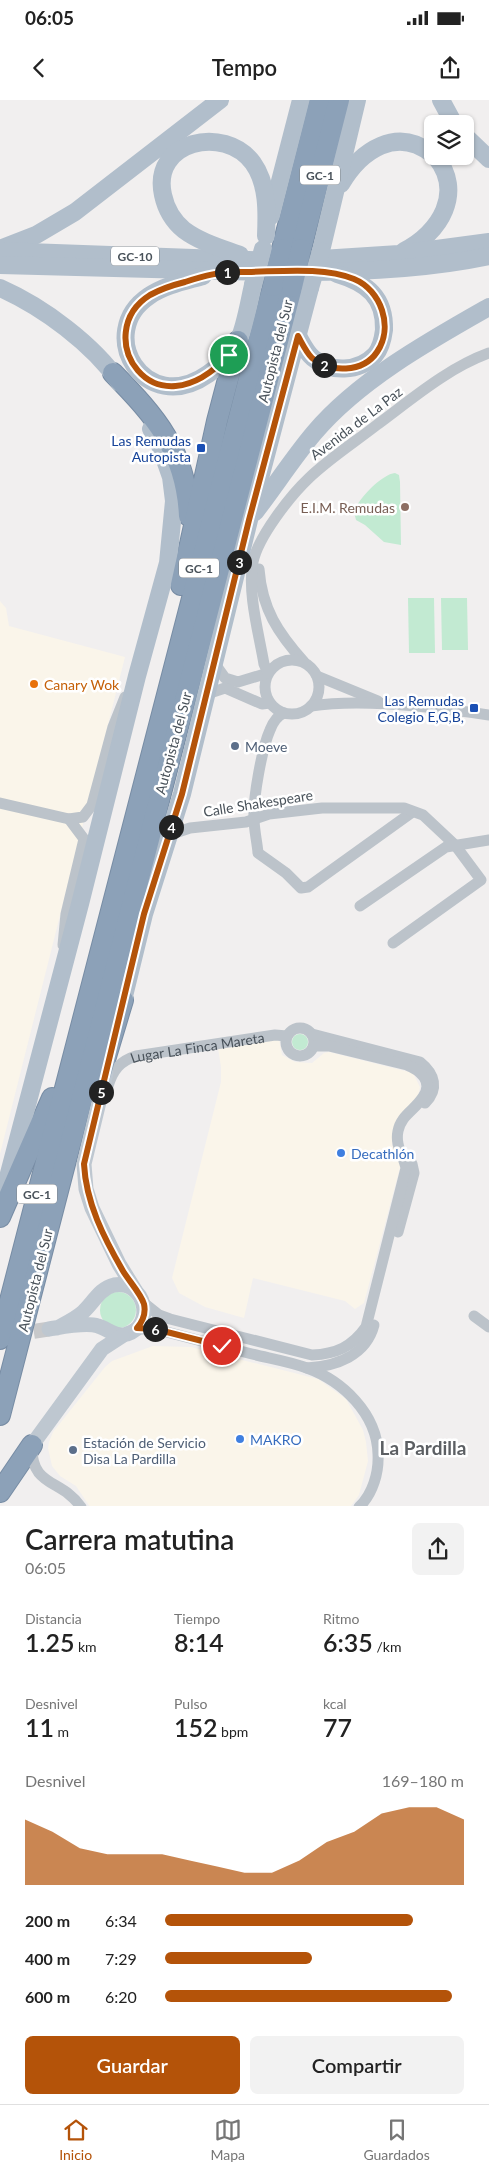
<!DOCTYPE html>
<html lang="es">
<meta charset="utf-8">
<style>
body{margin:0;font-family:Lato,sans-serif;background:#f2f2f2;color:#222;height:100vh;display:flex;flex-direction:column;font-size:19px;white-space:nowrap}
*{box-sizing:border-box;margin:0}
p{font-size:16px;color:#767676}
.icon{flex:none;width:28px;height:28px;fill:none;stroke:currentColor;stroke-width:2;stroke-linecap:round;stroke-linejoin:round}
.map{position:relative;height:1406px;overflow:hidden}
.drawer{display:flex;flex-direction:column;background:#fff;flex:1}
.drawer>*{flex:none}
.fabs{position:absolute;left:424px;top:15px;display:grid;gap:10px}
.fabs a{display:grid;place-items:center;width:50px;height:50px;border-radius:8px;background:#fff;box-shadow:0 1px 4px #0004;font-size:25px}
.pin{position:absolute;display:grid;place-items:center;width:42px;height:42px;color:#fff;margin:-21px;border:2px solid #fff;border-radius:50%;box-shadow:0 1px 5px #0007}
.km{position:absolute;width:25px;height:25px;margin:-12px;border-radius:50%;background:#222;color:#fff;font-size:14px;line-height:25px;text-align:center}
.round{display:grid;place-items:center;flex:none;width:52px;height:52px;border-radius:8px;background:#f2f2f2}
.headline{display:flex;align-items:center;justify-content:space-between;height:85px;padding:0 25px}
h1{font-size:28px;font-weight:600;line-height:38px}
.metrics{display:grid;grid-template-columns:repeat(3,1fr);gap:8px;height:85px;padding:5px 25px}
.metrics div{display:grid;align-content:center}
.metrics b{font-size:25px;font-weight:600}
.metrics small{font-size:14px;font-weight:400}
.metrics p{font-size:14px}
.chart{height:140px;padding:10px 25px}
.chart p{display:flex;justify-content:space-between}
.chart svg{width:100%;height:90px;margin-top:5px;fill:#b45309;opacity:.7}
.primary-button{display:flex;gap:10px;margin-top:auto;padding:10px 25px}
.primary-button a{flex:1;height:58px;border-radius:8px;background:#b45309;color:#fff;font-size:20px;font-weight:600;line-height:58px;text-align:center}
.primary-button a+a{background:#f2f2f2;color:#222}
ul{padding:0 25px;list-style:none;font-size:16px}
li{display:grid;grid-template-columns:80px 60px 1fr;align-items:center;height:38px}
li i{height:12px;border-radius:6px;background:#b45309}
.status{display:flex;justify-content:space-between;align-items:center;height:35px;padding:0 25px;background:#fff;direction:ltr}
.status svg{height:14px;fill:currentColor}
header{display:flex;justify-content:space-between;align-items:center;height:65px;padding:0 25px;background:#fff;font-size:22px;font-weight:600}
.dock{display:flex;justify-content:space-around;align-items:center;height:70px;border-top:1px solid #e0e0e0;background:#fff;font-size:14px;color:#767676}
.dock a{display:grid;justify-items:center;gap:2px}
.dock .active{color:#b45309}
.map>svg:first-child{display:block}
</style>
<div class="status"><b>06:05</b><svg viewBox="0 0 49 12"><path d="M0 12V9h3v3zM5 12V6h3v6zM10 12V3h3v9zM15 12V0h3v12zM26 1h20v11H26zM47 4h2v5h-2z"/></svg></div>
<header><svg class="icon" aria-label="back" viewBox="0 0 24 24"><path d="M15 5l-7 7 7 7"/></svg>Tempo<svg class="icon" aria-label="share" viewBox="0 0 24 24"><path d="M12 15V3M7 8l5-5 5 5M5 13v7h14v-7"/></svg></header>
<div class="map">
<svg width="489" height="1407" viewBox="0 0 489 1407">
<rect width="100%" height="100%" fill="#f1efef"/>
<g fill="#faf5ea">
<polygon points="0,501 6,508 9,526 125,557 0,1054"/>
<polygon points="279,939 282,955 295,962 312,963 324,953 329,952 413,973 420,987 417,1000 404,1014 392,1045 402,1060 364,1203 355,1209 345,1201 253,1178 244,1218 205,1207 179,1193 172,1178 221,982 221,967 218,948"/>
<polygon points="153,1246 191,1247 318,1279 346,1299 363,1330 366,1342 368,1361 359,1395 351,1406 90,1407 76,1386 60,1376 52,1366 48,1348 49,1342 53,1332 105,1267 112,1261"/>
</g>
<g fill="#c2ead2">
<path d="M395,373l4,2 1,7 1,63 -17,-3 -19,-17 -9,-5 -2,-8c3,-12 28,-38 41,-39z"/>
<polygon points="408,498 434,498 435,553 409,553"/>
<polygon points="441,498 467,498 468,550 442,550"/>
<circle cx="300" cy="942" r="8"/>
<circle cx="118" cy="1210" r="18"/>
</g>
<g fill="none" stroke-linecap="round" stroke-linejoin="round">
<polyline stroke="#c7c8ca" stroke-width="15" stroke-dasharray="15 8" stroke-linecap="butt" points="11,1235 49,1229"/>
<defs>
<g id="highway">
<polyline points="282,149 320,0"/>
<polyline points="301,149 339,0"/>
<path d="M113,273c43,44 73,78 76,143"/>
<polyline points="181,485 217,321 238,241"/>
<polyline points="98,983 123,900"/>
<polyline points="0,1117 52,998"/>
<polyline points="0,1239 273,186"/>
<polyline points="0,1315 292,187"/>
<polyline points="0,1392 32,1345"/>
</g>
</defs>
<use href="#highway" stroke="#778ca4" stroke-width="22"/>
<g stroke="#bcc3ca" stroke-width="11">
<path d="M259,469c3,40 19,64 45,93"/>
<circle cx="292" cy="587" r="27"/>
<polyline points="215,564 225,578 238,582 268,573"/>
<path d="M268,573l-4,-9c-5,-30 -17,-72 -11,-102 5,-25 37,-66 56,-84 21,-20 46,-36 69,-54 35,-26 70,-56 111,-71"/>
<polyline points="317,576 378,601"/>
<polyline points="207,594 225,588 262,604 270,603"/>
<path d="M311,606c52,-8 125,1 178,9"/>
<path d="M284,613c-7,3 -11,9 -14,17 -8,18 -17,68 -16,88 0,12 3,23 4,35l28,20 15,15 7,-1 103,-74"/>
<polyline points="0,703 69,719 83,717 92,705 113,627 125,597"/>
<polyline points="169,735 190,728 246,722 269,714 322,708 404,708 423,715 455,745 481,780 393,843"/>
<polyline points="360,806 446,747 489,740"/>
<polyline points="63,845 66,814 84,739 69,719"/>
<circle cx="300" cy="942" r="14"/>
<path d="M312,934l108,28c15,12 19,27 5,41"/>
<path id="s1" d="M108,986c5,-16 12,-25 28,-30l139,-21 12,1"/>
<polyline points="398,1132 414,1073 412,1064 408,1057"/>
<path d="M144,1203l15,12 11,4 142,36c24,-1 40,-8 54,-28l40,-159c-3,-14 -11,-22 -8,-37 3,-16 17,-21 25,-34 11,-15 -3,-27 -16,-32l-78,-19h-15"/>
<polyline points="474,1216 489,1227"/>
<path d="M137,1229h18c31,8 62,16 93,24 19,5 40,8 59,15 36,13 70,46 71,86 1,18 -5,40 -19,53"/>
<path d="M307,1268c29,-2 59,-12 67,-43"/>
<path d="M32,1347c-1,40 30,32 49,60"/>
</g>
<g stroke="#bec7d0" stroke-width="15">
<polyline points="106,973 84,1064 86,1089 92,1108 119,1164 135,1190"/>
<path d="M49,1229c13,-2 37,-7 49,-3 10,3 18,12 29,8 29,-9 18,-54 -13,-49 -14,3 -21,18 -31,27 -8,7 -17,11 -26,16"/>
<polyline points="32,1345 102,1249 122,1236"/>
</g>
<g stroke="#b1becb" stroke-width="18">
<polyline points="441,0 454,24"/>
<polyline points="465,36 489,59"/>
<path d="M341,84c20,-34 56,-58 91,-30"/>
<polyline points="271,116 301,0"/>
<polyline points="2,148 36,135 75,112 220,0"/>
<polyline points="0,151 275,161"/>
<polyline points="321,151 357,0"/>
<path d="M404,151c36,-18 61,-59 31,-95"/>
<path d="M240,155c-19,-7 -40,-13 -56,-25 -11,-9 -18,-21 -21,-35 -12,-54 61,-71 90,-32 15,21 14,49 13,73"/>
<polyline points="306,160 399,154 489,142"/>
<polyline points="0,165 262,172"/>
<path d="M300,172c63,0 128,-3 189,-16"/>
<path d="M203,176c-17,5 -38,9 -54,20 -55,37 -4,122 59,78 12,-8 21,-18 29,-30 8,-15 12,-42 16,-59"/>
<path d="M0,188c43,19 93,56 120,95"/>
<path d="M298,236c4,7 8,16 15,22 17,15 46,14 62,-3 6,-7 8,-17 9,-25 1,-33 -17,-47 -47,-56"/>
<path d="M255,412c20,-26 38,-54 59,-79 45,-53 115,-92 175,-126"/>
<polyline points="123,900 144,814 182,694 249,420 310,188"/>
<polyline points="2,1100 80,804 137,576 168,463 174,401 171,377 158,340 151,329"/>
</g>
<use href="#highway" stroke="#8ca1b8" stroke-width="20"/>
<defs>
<g id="highway-bridge">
<polyline points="273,186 282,149"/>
<polyline points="292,187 301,149"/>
</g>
</defs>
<use href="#highway-bridge" stroke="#778ca4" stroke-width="22" stroke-linecap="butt"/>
<g stroke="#b1becb" stroke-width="18">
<polyline points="253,185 263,149"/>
<polyline points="310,188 321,151"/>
</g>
<use href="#highway-bridge" stroke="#8ca1b8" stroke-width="20"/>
</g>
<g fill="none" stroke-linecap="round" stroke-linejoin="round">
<defs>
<path id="route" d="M222,1246l-67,-17 -18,-1c6,-7 9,-15 7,-24 -3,-10 -15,-23 -21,-33 -19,-33 -37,-68 -39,-107l60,-250 38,-120 67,-274 49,-184c4,7 8,16 14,22 18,15 51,15 65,-6 17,-25 4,-62 -23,-73 -32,-13 -78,-7 -113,-7 -22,0 -35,3 -56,10 -12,3 -24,7 -35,13 -61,38 2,143 79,60"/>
</defs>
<use href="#route" stroke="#fff" stroke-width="10"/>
<use href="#route" stroke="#b45309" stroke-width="6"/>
</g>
<g fill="#1a4fb4" stroke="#fff" stroke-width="2">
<rect x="196" y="343" width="10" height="10" rx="2.5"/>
<rect x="469" y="603" width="10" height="10" rx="2.5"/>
</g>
<circle fill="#8d6e63" stroke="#fff" stroke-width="2" cx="405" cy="407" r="5"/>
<circle fill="#e8710a" stroke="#fff" stroke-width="2" cx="34" cy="584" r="5"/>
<g fill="#5c6f8a" stroke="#fff" stroke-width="2">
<circle cx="235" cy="646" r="5"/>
<circle cx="73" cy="1350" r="5"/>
</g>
<g fill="#3f7fe0" stroke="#fff" stroke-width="2">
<circle cx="341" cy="1053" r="5"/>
<circle cx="240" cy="1339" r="5"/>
</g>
<g text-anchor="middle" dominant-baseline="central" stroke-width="5" stroke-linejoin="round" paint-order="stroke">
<g fill="#fff" stroke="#80868c" stroke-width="1">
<rect x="300" y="65.5" width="40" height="19" rx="4"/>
<rect x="111" y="146.5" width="48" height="19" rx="4"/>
<rect x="179" y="458.5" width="40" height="19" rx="4"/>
<rect x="17" y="1084.5" width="40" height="19" rx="4"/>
</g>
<g font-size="12" font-weight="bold" fill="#49525a">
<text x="320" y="75">GC-1</text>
<text x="135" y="156">GC-10</text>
<text x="199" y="468">GC-1</text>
<text x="37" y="1094">GC-1</text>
</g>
<g font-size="14" fill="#49525a" stroke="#fff">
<text transform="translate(275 251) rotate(-76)">Autopista del Sur</text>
<text transform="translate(356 323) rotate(-37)">Avenida de La Paz</text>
<text transform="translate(173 643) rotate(-75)">Autopista del Sur</text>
<text transform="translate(258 703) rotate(-9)">Calle Shakespeare</text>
<text stroke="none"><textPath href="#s1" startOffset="105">Lugar La Finca Mareta</textPath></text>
<text transform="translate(35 1180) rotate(-76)">Autopista del Sur</text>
</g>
<g font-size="14" fill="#164399" stroke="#fff" text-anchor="end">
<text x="191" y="340">Las Remudas<tspan x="191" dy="16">Autopista</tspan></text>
<text x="464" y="600">Las Remudas<tspan x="464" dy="16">Colegio E,G,B,</tspan></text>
</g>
<g font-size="14" fill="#785e54" stroke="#fff" text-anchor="end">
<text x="395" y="407">E.I.M. Remudas</text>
</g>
<g font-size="14" fill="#c56008" stroke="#fff" text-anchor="start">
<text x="44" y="584">Canary Wok</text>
</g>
<g font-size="14" fill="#4e5e75" stroke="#fff" text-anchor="start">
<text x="245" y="646">Moeve</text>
<text x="83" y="1342">Estación de Servicio<tspan x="83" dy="16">Disa La Pardilla</tspan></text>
</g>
<g font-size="14" fill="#366cbe" stroke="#fff" text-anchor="start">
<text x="351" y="1053">Decathlón</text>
<text x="250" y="1339">MAKRO</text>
</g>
<g font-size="19" font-weight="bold" fill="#5c5f63" stroke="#fff">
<text x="423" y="1347">La Pardilla</text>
</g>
</g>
</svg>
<div class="fabs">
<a><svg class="icon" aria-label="layers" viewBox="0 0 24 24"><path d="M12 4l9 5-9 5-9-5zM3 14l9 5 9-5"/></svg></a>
</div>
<div class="pin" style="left:229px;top:255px;background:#1e9e55"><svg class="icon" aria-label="arrive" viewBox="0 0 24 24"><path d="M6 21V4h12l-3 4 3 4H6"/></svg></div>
<div class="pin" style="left:222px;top:1246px;background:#d93025"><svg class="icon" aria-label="check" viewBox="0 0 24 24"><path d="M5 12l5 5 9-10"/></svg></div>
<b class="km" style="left:227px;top:172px">1</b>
<b class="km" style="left:324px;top:265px">2</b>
<b class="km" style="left:239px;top:462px">3</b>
<b class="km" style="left:171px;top:727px">4</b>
<b class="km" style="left:101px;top:992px">5</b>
<b class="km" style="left:155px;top:1229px">6</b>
</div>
<section class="drawer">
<div class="headline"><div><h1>Carrera matutina</h1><p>06:05</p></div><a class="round"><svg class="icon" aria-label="share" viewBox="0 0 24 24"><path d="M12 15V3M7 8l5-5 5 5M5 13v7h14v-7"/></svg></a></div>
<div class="metrics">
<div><p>Distancia</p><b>1.25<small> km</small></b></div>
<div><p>Tiempo</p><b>8:14</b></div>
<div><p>Ritmo</p><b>6:35<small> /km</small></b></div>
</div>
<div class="metrics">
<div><p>Desnivel</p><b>11<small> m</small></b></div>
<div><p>Pulso</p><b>152<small> bpm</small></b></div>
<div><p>kcal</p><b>77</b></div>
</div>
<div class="chart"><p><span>Desnivel</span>169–180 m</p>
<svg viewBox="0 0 160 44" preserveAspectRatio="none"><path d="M0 44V12L10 18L20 26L30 29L40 29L50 29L60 32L70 35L80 38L90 38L100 32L110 23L120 18L130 9L140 6L150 6L160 12V44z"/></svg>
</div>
<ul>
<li><b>200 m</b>6:34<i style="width:83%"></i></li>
<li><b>400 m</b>7:29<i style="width:49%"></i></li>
<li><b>600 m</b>6:20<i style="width:96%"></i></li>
</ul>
<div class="primary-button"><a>Guardar</a><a>Compartir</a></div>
</section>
<nav class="dock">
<a class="active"><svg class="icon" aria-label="home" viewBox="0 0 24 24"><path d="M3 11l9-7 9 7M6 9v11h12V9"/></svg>Inicio</a>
<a><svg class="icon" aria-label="map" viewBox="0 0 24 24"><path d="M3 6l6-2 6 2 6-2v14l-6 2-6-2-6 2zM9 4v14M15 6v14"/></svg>Mapa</a>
<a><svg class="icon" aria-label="saved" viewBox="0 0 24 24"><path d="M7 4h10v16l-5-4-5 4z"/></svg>Guardados</a>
</nav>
